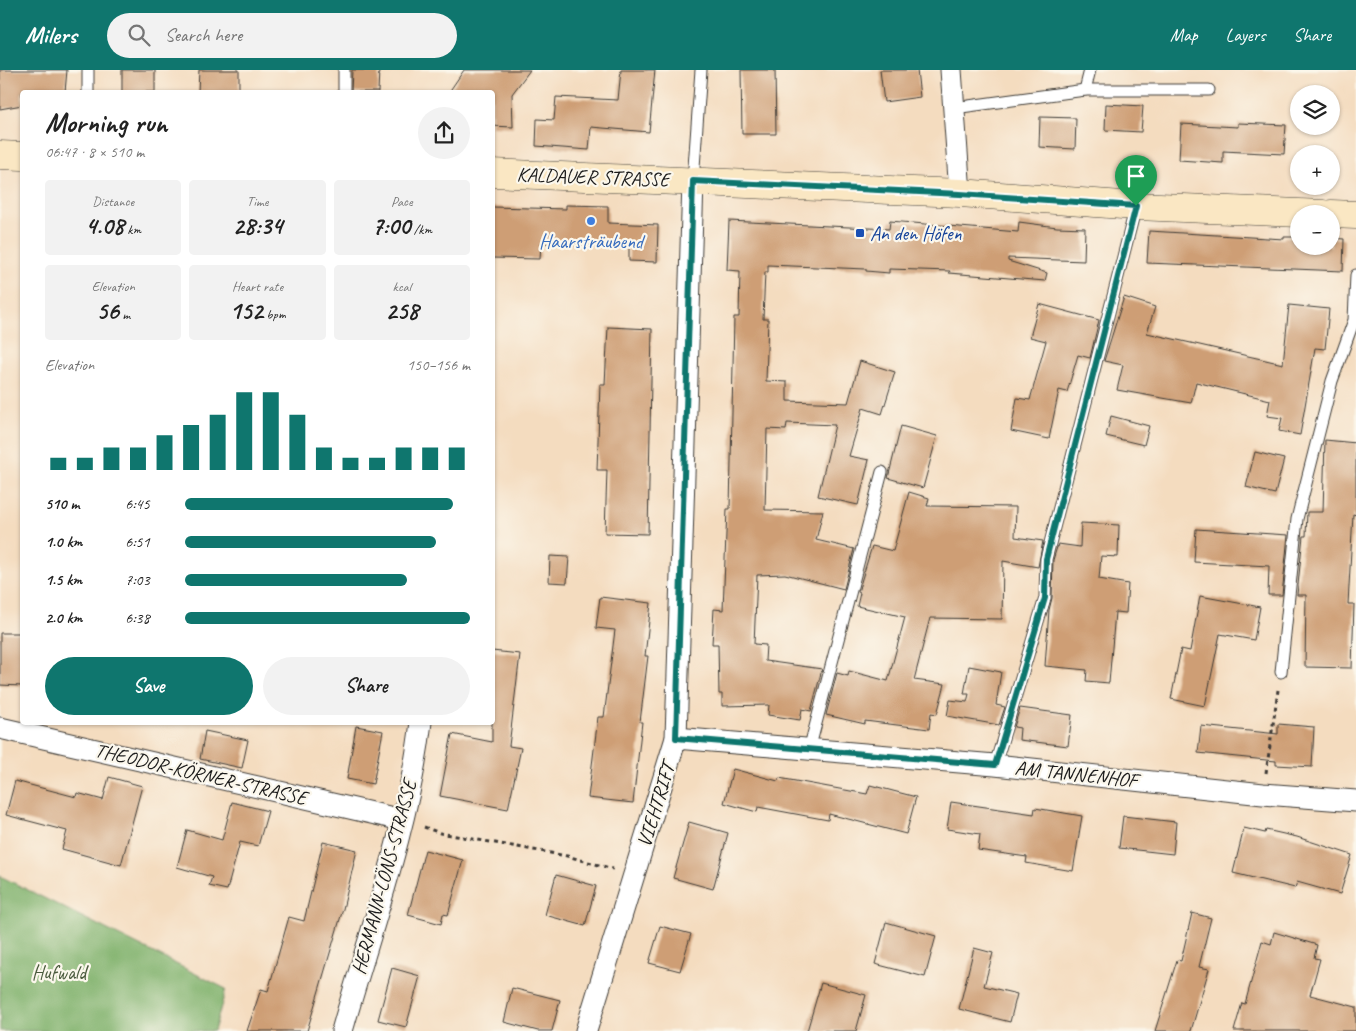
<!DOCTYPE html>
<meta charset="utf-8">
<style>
body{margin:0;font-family:Caveat,sans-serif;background:#f2f2f2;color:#222;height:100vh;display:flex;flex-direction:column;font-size:19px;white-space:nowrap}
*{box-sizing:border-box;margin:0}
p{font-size:16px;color:#767676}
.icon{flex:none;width:28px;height:28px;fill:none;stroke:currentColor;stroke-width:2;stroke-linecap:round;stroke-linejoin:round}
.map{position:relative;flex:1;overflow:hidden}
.panel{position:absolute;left:20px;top:20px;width:475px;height:635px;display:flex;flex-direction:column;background:#fff;border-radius:5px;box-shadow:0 1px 4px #0004}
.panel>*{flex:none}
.fabs{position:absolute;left:1290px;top:15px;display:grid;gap:10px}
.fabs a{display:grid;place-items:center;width:50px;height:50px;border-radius:50%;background:#fff;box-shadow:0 1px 4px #0004;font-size:25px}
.pin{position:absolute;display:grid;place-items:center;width:42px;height:42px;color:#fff;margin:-51px -21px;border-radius:50% 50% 50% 0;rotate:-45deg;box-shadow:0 0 5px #0007}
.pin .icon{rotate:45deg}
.round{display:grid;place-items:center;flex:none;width:52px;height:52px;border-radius:26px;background:#f2f2f2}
.overview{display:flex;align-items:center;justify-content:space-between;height:85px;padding:0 25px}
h1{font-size:28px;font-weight:600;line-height:38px}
.metrics{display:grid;grid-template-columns:repeat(3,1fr);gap:8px;height:85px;padding:5px 25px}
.metrics div{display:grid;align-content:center;border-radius:5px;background:#f2f2f2;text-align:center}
.metrics b{font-size:25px;font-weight:600}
.metrics small{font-size:14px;font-weight:400}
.metrics p{font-size:14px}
.chart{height:140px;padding:10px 25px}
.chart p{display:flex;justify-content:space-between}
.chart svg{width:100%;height:90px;margin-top:5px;stroke:#0f766e;stroke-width:6}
.action{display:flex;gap:10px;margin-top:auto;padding:10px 25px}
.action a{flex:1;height:58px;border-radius:30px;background:#0f766e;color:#fff;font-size:20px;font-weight:600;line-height:58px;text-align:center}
.action a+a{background:#f2f2f2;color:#222}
ul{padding:0 25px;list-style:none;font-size:16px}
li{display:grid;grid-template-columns:80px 60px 1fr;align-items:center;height:38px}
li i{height:12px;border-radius:6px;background:#0f766e}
header{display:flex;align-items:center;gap:30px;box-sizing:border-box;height:70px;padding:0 25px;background:#0f766e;color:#fff}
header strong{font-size:24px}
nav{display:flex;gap:28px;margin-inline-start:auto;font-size:18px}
.search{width:350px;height:45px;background:#f2f2f2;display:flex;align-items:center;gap:12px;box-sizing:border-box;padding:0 18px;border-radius:28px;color:#767676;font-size:19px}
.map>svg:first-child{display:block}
</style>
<header>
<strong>Milers</strong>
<div class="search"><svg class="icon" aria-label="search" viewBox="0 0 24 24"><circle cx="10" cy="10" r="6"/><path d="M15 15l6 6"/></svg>Search here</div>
<nav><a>Map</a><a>Layers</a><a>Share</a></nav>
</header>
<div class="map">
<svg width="1356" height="961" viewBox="0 0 1356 961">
<rect width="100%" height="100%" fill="#fbf7ec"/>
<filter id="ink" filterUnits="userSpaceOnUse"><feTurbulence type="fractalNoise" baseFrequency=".02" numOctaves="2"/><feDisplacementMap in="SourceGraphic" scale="10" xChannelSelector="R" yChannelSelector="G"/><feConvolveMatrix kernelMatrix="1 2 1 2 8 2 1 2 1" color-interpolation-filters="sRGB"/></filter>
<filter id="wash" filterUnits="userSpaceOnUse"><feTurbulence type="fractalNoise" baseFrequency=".0096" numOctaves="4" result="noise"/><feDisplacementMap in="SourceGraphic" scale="20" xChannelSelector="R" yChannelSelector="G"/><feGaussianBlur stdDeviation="1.12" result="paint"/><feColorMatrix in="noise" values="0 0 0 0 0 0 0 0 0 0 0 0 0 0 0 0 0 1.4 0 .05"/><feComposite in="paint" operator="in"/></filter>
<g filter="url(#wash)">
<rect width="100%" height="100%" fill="#f4dcbf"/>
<polygon fill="#81b26d" stroke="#4e6744" points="0,806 226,919 214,961 0,961"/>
<g id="blocks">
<g fill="#ce9e74">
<polygon points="0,0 67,0 65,22 22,22 22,35 0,39"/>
<rect x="122" y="0" width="33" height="22"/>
<polygon points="199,0 239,0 239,22 198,22"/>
<polygon points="352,0 379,0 378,22 351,22"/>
<polygon points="464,0 530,0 512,24 513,57 492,56 492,22 449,22"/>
<polygon points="621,0 655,0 649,62 591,57 589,80 536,76 537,49 554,50 556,27 618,30"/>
<polygon points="741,0 775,0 776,64 742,64"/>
<polygon points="880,0 917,0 920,27 884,32"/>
<polygon points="1106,34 1143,36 1141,62 1105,60"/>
<polygon points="1040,47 1076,48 1075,79 1039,77"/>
<polygon points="1238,53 1286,55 1284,84 1223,81 1223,93 1179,90 1181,54 1238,57"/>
<polygon points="566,135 608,136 608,153 658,155 657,192 629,191 629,176 541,173 540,189 492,188 492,137 566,139"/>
<polygon points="729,151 889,159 890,151 1018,162 1019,152 1057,157 1085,158 1084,191 1008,188 1008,191 1047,203 1045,211 949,203 950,201 889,199 889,203 866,201 866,199 768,195 768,202 765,202 763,249 768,249 766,311 787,312 787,331 848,333 860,291 895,302 882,344 863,338 849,386 869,390 858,435 818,426 835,355 787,353 786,360 767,359 765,440 823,441 816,470 854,479 844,519 785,504 757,505 754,574 766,575 765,591 822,599 811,641 802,639 800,650 768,645 769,635 722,636 722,624 719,624 718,574 712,574 714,539 723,540 727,439 730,439 734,247 739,247 740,201 727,200"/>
<polygon points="1149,161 1284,169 1284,167 1299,167 1299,176 1331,176 1331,168 1344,169 1343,201 1147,193"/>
<polygon points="1124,227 1155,237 1147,263 1283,294 1289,235 1329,239 1325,279 1315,278 1300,365 1279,361 1282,348 1267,346 1270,330 1196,312 1191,333 1117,320 1123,295 1104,291"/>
<polygon points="1039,234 1099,250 1090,288 1078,285 1067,322 1059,320 1049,369 1011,361 1017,328 1030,330 1046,271 1030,267"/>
<polygon points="608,257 652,259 648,464 605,463 607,400 597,400 600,314 605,314"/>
<polygon points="1111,346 1149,356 1144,375 1106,366"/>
<polygon points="901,356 937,366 923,418 888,408"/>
<polygon points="1325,370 1356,373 1356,445 1353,444 1348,534 1354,534 1352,598 1305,597 1306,525 1297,525 1303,466 1306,466 1307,442 1323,442"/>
<polygon points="1255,382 1284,389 1275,424 1246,417"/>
<polygon points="909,422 929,428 927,436 1016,437 1015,467 1043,471 1038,497 1003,491 1002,549 930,548 914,610 945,614 937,644 931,643 929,659 865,651 865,654 826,645 837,603 848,606 849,601 888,611 905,547 857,536 860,523 858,522 872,476 893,481"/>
<polygon points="1081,453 1119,455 1118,487 1101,486 1099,509 1128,514 1126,543 1115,542 1109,613 1086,611 1087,600 1045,596 1049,540 1052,528 1053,490 1058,474 1080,477"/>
<polygon points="1196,459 1288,465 1282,525 1268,525 1269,496 1194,492"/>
<polygon points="550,486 569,487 567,513 549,512"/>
<polygon points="1200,526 1260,537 1254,570 1220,564 1205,636 1171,629 1181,579 1190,581"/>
<polygon points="600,527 651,533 645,586 648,586 640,652 642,652 633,733 588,728 598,647 604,647 615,560 596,558"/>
<polygon points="0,563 22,563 22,616 0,615"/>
<polygon points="492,581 520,584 509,676 521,678 508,739 440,726 452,664 492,672"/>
<polygon points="969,596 1001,602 996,635 1005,637 999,655 947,646 950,630 967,632 969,624 964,624"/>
<polygon points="1020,638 1072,645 1068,676 1019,670 1020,658 1014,657"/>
<polygon points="1278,654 1314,657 1312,697 1276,695 1276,691 1198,683 1201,656 1278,664"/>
<polygon points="356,656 383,661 373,714 347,709"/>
<polygon points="205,661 248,670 242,698 200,689"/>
<polygon points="733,699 778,711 779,708 867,724 870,715 916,727 906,764 829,744 828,750 758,737 757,742 724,733"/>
<polygon points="109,707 142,716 121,795 62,779 67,761 6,745 15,711 76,727 77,723 103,730"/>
<polygon points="232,732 268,741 258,776 240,772 227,820 209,816 212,807 177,797 187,760 222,770"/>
<polygon points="951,732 1034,744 1035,738 1082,746 1073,801 1026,793 1027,787 978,780 980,764 947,759"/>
<polygon points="1123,746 1176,752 1173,784 1119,778"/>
<polygon points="689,752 728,763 713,819 673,808"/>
<polygon points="1244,758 1265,763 1266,760 1297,767 1352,785 1340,824 1297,812 1295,818 1233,803"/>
<polygon points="323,772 357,780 343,839 307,961 247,961 261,919 268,921 289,847 304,851"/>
<polygon points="425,780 463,790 448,845 443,844 441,854 408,845"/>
<polygon points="556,805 596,816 585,856 545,845"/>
<polygon points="1192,843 1211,848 1199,897 1209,899 1191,961 1155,961 1177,890 1181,891"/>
<polygon points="886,852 936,866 925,907 875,894"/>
<polygon points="660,856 691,864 680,901 649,893"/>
<polygon points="1274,862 1317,875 1314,888 1320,889 1310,925 1356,937 1356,961 1234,961 1242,933 1245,934 1262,871 1271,874"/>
<polygon points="974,878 993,883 984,916 1017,924 1010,952 959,939"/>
<polygon points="392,898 420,906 406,957 378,950"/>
<polygon points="821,913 866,925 856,961 807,961"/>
<polygon points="512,918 560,930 552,961 538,961 504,952"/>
</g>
</g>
</g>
<g filter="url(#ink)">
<use href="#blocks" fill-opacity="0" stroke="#3c3934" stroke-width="1"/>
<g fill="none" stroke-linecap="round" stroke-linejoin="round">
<defs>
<g id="lane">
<polyline points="88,0 88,22"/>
<polyline points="1085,20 1090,0"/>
<polyline points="344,22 344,0"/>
<polyline points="954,38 1085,20 1209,20"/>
<polyline points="693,111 701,0"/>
<polyline points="1281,602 1297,449 1332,311 1354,250 1356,205"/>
<polyline points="809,680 882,402"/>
<polyline points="995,695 1045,528 1046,489 1136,136"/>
</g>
<g id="street">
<polyline points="951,0 960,123"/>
<polyline points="0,658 402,750"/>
<polyline points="676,668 995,695 1263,724 1356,731"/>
<path d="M342,961c28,-99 67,-207 79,-309"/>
<polyline points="586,961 676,668 693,111"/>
</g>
<g id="secondary">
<polyline points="0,85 22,86"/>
<polyline points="492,103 960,123 1136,136 1323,144"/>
<polyline points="1331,144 1356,145"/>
</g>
</defs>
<use href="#lane" stroke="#3c3934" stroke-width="13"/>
<use href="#street" stroke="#3c3934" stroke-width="23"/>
<use href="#secondary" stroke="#3c3934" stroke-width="29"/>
<g stroke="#3c3934" stroke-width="3" stroke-dasharray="4 4" stroke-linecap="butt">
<polyline points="1266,703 1278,620"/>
<polyline points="424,757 440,763 567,786 613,799"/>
</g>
<use href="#lane" stroke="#fff" stroke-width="11"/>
<use href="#street" stroke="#fff" stroke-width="21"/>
<use href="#secondary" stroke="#fae7c3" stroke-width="28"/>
</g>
</g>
<g fill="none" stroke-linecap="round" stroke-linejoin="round" filter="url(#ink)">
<defs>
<polygon id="route" points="693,111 960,124 1136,136 1046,489 1045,528 995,695 676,668"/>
</defs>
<use href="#route" stroke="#fff" stroke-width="10"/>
<use href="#route" stroke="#0f766e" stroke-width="6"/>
</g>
<circle fill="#3f7fe0" stroke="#fbf7ec" stroke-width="2" cx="591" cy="151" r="5"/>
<rect fill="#1a4fb4" stroke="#fbf7ec" stroke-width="2" x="855" y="158" width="10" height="10" rx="2.5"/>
<g text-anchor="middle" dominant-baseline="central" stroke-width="4.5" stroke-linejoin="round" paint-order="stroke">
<g font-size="20" fill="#1c1c1c" stroke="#fbf7ec">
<text transform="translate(593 107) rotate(2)">KALDAUER STRASSE</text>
<text transform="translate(201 704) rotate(13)">THEODOR-KÖRNER-STRASSE</text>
<text transform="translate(1076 704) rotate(6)">AM TANNENHOF</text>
<text transform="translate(656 735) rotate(-73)">VIEHTRIFT</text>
<text transform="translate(384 807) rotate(-75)">HERMANN-LÖNS-STRASSE</text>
</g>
<g font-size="20" fill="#164399" stroke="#fbf7ec" text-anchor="start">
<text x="870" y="163">An den Höfen</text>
</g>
<g font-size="20" fill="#366cbe" stroke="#fbf7ec">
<text x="591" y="171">Haarsträubend</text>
</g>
<g font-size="20" fill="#4b5b3e" stroke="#fbf7ec">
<text x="59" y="902">Hufwald</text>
</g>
</g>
</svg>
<div class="fabs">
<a><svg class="icon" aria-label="layers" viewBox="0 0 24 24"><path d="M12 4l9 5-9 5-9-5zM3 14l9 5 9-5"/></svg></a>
<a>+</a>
<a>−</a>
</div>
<div class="pin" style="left:1136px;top:136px;background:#1e9e55"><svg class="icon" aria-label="arrive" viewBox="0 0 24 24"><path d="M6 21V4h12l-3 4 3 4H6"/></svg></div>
<section class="panel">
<div class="overview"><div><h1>Morning run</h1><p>06:47 · 8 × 510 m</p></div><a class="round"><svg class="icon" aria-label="share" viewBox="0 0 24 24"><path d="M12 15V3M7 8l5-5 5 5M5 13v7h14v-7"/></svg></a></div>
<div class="metrics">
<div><p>Distance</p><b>4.08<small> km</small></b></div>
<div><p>Time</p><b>28:34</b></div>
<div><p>Pace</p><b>7:00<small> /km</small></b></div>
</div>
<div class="metrics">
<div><p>Elevation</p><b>56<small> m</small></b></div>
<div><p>Heart rate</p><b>152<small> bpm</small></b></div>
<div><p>kcal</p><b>258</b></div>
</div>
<div class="chart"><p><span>Elevation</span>150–156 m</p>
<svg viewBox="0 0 160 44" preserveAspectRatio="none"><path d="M5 44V38M15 44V38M25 44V33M35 44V33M45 44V27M55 44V22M65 44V17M75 44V6M85 44V6M95 44V17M105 44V33M115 44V38M125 44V38M135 44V33M145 44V33M155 44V33"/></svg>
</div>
<ul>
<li><b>510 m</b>6:45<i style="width:94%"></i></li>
<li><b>1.0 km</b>6:51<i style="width:88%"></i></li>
<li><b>1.5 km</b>7:03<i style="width:78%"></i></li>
<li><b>2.0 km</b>6:38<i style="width:100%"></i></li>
</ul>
<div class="action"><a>Save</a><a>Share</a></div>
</section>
</div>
